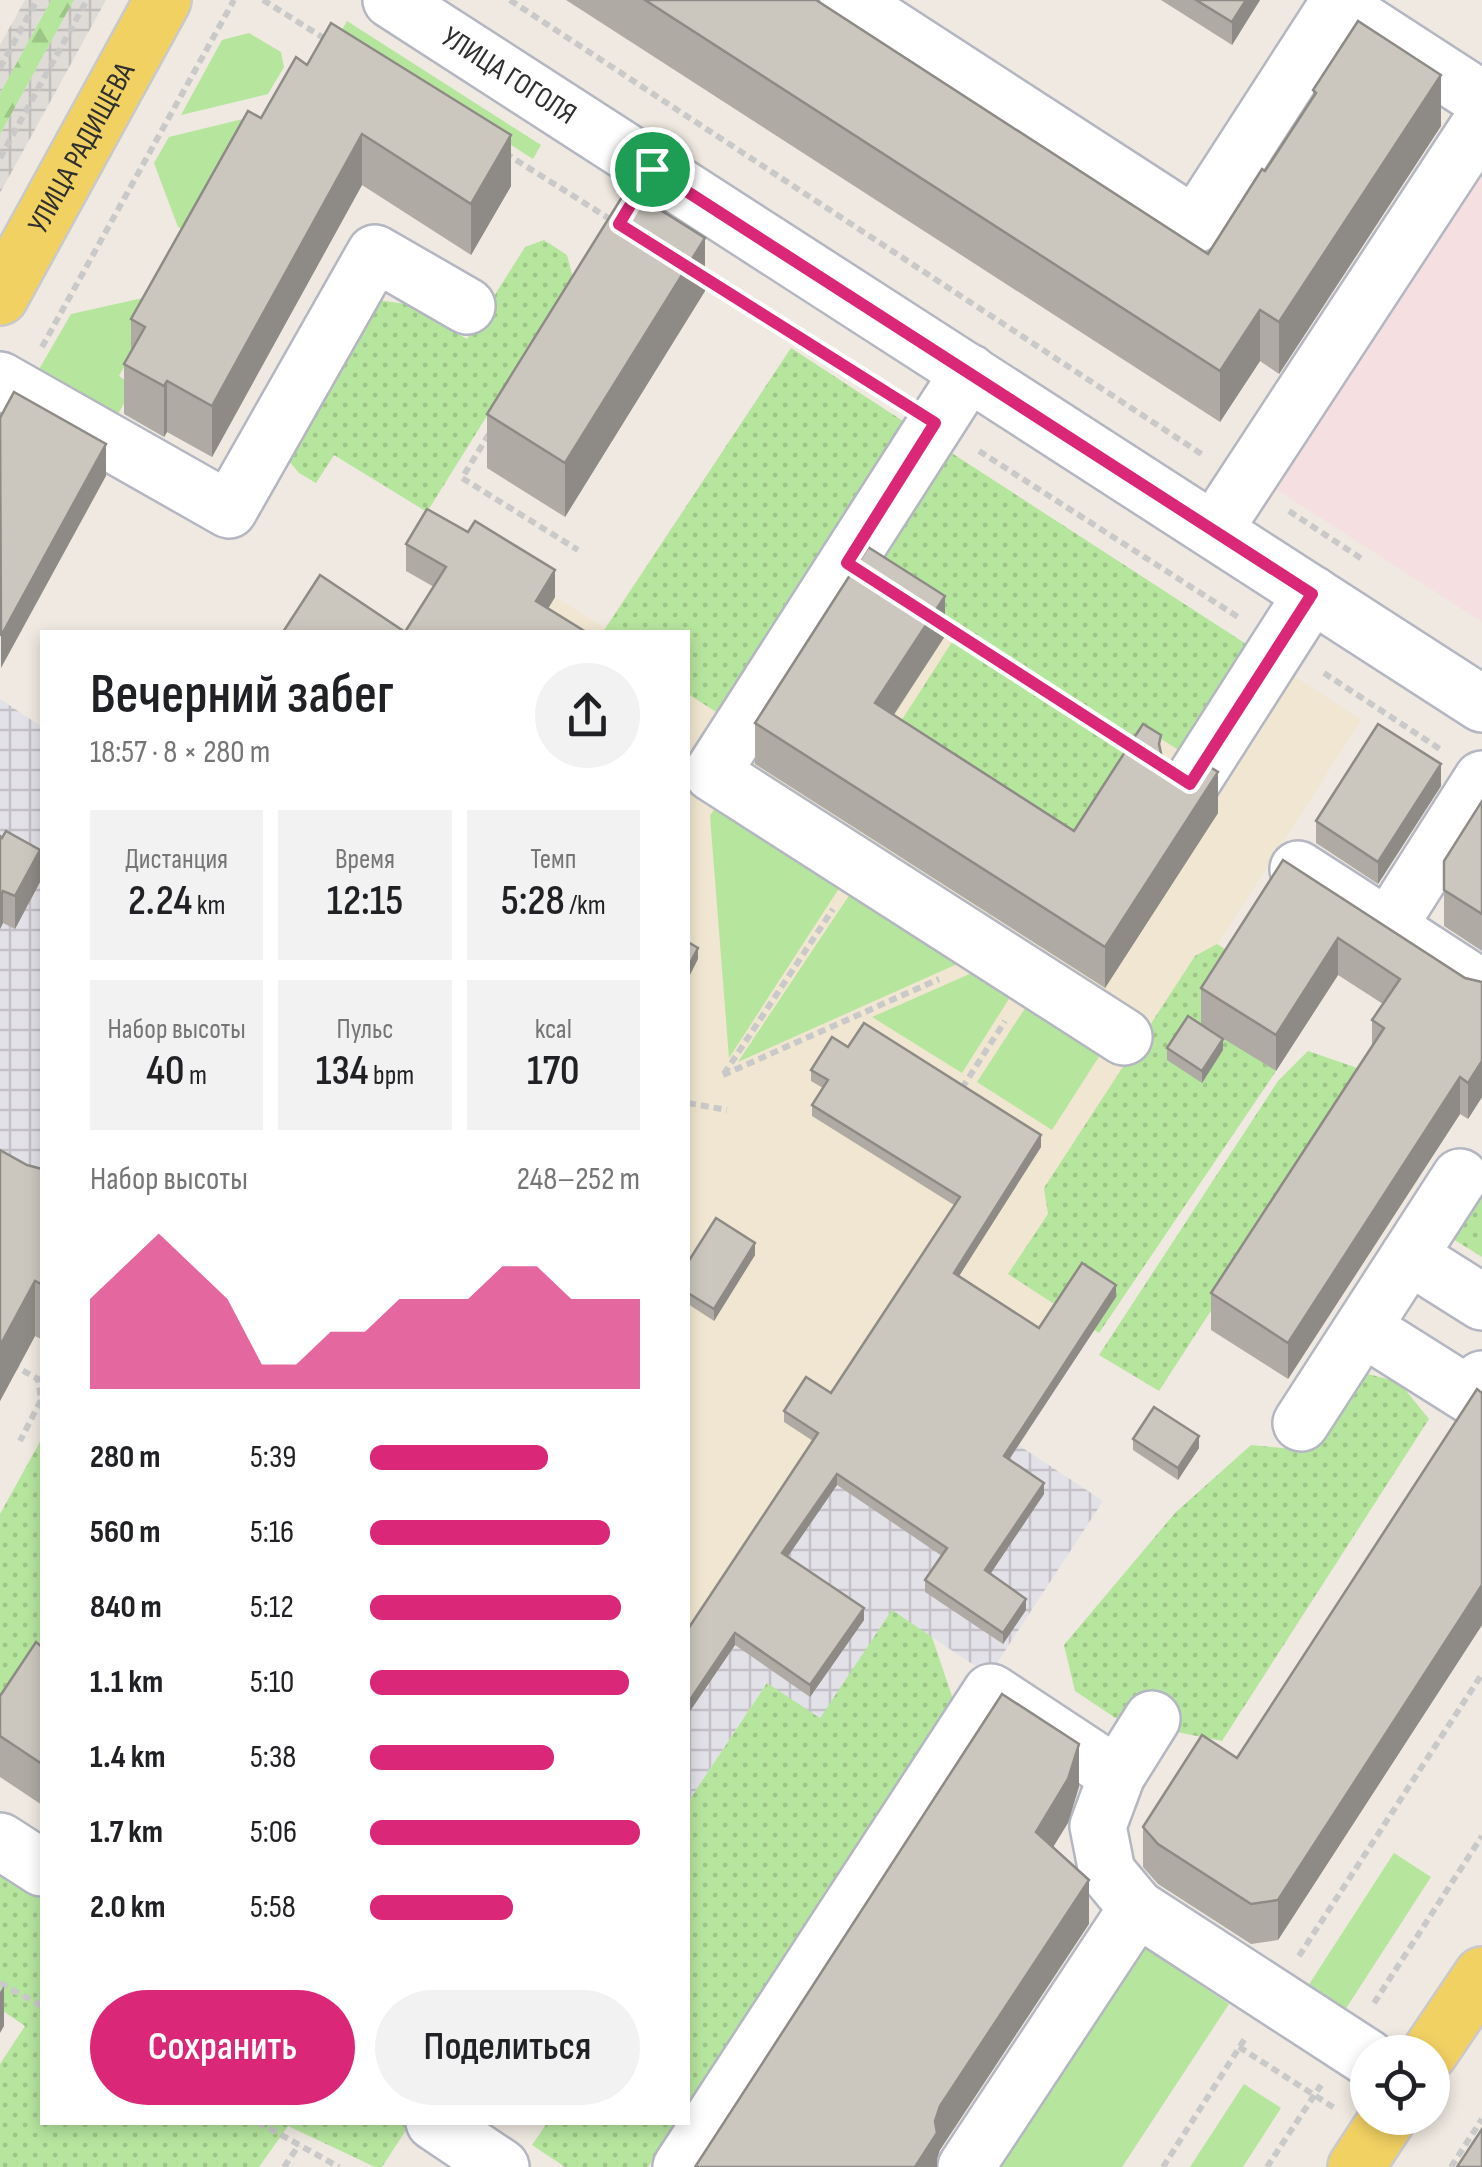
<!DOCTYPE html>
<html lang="ru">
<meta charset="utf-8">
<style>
body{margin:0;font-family:"Sofia Sans Condensed",sans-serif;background:#f2f2f2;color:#202124;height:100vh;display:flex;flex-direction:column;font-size:38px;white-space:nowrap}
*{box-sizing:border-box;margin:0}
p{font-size:32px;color:#757577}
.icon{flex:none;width:55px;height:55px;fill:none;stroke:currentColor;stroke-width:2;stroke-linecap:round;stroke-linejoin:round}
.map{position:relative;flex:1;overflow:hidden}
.side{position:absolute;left:40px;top:630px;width:650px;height:1495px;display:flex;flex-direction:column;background:#fff;border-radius:0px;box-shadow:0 5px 15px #0003}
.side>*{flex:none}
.controls{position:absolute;left:1350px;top:2035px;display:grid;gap:20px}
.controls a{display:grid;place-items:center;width:100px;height:100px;border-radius:50%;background:#fff;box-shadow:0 5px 15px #0003;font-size:50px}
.pin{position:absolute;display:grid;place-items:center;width:85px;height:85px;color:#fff;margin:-42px;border:5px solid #fff;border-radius:50%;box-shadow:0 2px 10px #0007}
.round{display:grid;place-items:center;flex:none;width:105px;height:105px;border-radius:52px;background:#f2f2f2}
.head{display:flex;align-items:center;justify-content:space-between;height:170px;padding:0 50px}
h1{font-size:55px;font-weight:600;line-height:75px}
.metrics{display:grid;grid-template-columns:repeat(3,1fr);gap:15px;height:170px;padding:10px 50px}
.metrics div{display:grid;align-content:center;border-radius:0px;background:#f2f2f2;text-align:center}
.metrics b{font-size:42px;font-weight:600}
.metrics small{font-size:28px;font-weight:400}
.metrics p{font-size:28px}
.chart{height:280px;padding:20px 50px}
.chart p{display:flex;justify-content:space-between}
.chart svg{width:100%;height:180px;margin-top:10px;fill:#db2777;opacity:.7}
.button{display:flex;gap:20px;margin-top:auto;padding:20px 50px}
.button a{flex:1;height:115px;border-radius:60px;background:#db2777;color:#fff;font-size:40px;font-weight:600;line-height:115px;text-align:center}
.button a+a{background:#f2f2f2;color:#202124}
ul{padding:0 50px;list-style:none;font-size:32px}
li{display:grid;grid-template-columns:160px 120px 1fr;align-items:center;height:75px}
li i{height:25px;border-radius:12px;background:#db2777}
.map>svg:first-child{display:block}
</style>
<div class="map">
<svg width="1482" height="2167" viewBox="0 0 1482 2167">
<defs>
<pattern id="industrial-grid" width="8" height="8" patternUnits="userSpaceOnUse" patternTransform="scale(2.5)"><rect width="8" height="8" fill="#e3e1e8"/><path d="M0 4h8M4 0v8" fill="none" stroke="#c3c1c7"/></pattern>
<pattern id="forest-firs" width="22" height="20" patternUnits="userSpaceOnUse" patternTransform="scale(2.5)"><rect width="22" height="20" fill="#b6e59e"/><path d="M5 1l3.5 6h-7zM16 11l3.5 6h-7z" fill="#9dc588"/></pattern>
<pattern id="park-dots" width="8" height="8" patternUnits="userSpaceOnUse" patternTransform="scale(2.5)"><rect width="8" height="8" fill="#b6e59e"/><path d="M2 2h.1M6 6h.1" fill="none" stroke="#9dc588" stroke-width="1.8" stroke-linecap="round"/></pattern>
<pattern id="plaza-grid" width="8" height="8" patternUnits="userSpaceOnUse" patternTransform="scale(2.5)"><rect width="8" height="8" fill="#dfdcd8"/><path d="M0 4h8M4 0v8" fill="none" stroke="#c0bdba"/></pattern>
</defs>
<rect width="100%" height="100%" fill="#efe9e1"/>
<g fill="url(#industrial-grid)">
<polygon points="0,699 42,727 42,1183 0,1159"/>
<polygon points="875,1350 1103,1501 989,1675 892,1611 820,1719 766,1684 688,1802 688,1636"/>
</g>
<polygon fill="#f0e6d1" points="791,348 1361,720 1218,944 1242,960 1235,1046 1276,1071 1099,1333 1062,1310 1043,1342 875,1350 688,1636 688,632 422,632 475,548 605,628"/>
<polygon fill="#f5dfe0" points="1482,139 1482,622 1265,482"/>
<g fill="#b6e59e">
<polygon points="347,21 541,145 533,159 339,35"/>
<polygon points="249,33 281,52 284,67 268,94 181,115 222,40"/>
<polygon points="247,118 198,237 178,227 154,163 169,137"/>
<polygon points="143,298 159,306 119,376 134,386 118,414 106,417 38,371 71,314"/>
<polygon points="722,796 847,876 729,1058 710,816"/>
<polygon points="858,882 975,956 738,1062"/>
<polygon points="990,965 1019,983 962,1073 872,1017"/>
<polygon points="1035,993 1109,1041 1052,1130 977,1082"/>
<polygon points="1394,1853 1431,1877 1345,2010 1308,1986"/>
<polygon points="1137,1943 1229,2004 1122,2167 993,2167"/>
<polygon points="1244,2084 1281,2108 1243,2167 1190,2167"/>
</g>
<polygon fill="url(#forest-firs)" points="51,0 74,0 0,135 0,93"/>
<g fill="url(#park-dots)">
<polygon points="544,240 567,255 573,278 427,512 334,455 316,483 299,473 287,459 378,300 406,304 467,339 525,247"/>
<polygon points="791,348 909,425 721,715 688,694 688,632 603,632"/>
<polygon points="947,450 1257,651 1189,757 1143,727 1133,740 912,596 878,556"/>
<polygon points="952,642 1136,760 1072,858 889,740"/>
<polygon points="1217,944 1242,960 1235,1045 1276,1071 1099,1333 1008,1274 1048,1214 1044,1188 1195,956"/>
<polygon points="1308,1051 1366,1071 1159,1391 1099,1355 1278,1081"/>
<polygon points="1482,1178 1482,1257 1445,1234"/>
<polygon points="1356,1371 1399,1382 1429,1419 1222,1741 1120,1721 1075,1691 1064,1645 1175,1513 1251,1445 1302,1450"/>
<polygon points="42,1438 42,1671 0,1724 0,1514"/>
<polygon points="892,1610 932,1637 955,1705 688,2108 688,1802 767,1683 820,1718"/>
<polygon points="0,1864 42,1891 42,2122 408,2123 410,2124 382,2167 375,2167 288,2126 259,2167 0,2167 0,2064 25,2026 0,2009"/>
<polygon points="547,2123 678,2123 648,2167 565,2167 532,2145"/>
</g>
<g fill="url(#plaza-grid)">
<polygon points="25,0 51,0 0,93 0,45"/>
<polygon points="74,0 106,0 0,193 0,135"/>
</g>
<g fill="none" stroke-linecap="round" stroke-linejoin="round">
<defs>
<g id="minor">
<path id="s1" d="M391,0l1091,704"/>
<polyline points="848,0 1195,225 1337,5 1482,99"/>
<polyline points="969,372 712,773 1124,1037"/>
<polyline points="0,380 229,510 375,253 467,306"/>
<polyline points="1214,530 1482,121"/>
<polyline points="1190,785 1312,594"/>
<polyline points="1298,869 1388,927 1482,779"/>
<polyline points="1388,927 1482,988"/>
<polyline points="1409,1256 1482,1302"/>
<polyline points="1363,1328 1471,1396 1482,1379"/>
<polyline points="1301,1423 1460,1177"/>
<polyline points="1152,1719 1117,1775 1098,1826 1107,1872 1137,1908 1368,2058"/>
<polyline points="0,1841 42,1868"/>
<polyline points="434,2122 501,2167"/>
<polyline points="681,2167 991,1692 1117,1775"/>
<polyline points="966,2167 1137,1908"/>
</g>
<g id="major">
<path id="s2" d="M0,297l163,-297"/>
<polyline points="1430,2052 1482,1975"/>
<polyline points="1356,2167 1388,2118"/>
</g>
</defs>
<use href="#minor" stroke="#b4b7c1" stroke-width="60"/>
<use href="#major" stroke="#c9c9c9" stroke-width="60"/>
<g stroke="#c9c9c9" stroke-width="6" stroke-dasharray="8 5" stroke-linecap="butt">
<polyline points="263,0 330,42"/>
<polyline points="510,0 1203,455"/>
<polyline points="0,68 37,0"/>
<polyline points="505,153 613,221"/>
<polyline points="0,158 87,0"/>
<polyline points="700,275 893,396"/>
<polyline points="42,347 234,0"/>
<polyline points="489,434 462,478 578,550"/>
<polyline points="979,451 1238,617"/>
<polyline points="1289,511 1362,559"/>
<polyline points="940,623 1136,749"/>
<polyline points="1324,673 1443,751"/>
<polyline points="724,1074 833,909"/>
<polyline points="723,1075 939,979"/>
<polyline points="962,1088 1005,1021"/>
<polyline points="688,1103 727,1110"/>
<polyline points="0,1358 38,1379 41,1400 20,1441"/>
<polyline points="1299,1956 1482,1674"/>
<polyline points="0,1983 42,2006"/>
<polyline points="1374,2003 1482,1836"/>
<polyline points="1239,2047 1336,2109"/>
<polyline points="258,2122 339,2167"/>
<polyline points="284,2167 299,2145"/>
<polyline points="1163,2167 1246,2037"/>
<polyline points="1267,2167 1321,2085"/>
<polyline points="1451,2167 1482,2119"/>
</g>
<use href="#minor" stroke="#fff" stroke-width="55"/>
<use href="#major" stroke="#f2d163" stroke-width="55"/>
</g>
<g fill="#afaba4">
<polygon points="566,0 816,0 1208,254 1265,171 1313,98 1313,90 1441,126 1279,374 1260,361 1220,422"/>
<polygon points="1161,0 1260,0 1232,45"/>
<polygon points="296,57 511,186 471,255 362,185 212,457 167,432 164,437 124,414 124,364 131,351 131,319 261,118"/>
<polygon points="705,291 565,517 487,468 487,414"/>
<polygon points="406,544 555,597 548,609 405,632 434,587 406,571"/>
<polygon points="945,636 894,715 1074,831 1161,754 1162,758 1172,770 1218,813 1105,988 755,764 755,723"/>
<polygon points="1441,786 1378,884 1316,843 1316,821"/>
<polygon points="1482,801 1482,951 1444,926 1444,861"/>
<polygon points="0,836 40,882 15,929 3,923 0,929"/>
<polygon points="1283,860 1465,978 1482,982 1482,1097 1468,1119 1460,1114 1288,1379 1211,1330 1211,1293 1372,1046 1372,1020 1383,1004 1338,975 1276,1071 1211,1031 1223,1050 1202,1083 1167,1060 1167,1048 1201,1024 1201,988"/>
<polygon points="848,1047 1041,1147 959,1276 1039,1328 1116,1297 1009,1460 1044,1494 990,1574 1026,1610 1003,1644 925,1592 925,1580 942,1556 837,1485 787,1557 864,1620 810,1697 735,1645 688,1714 688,1629 813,1441 784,1422 784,1411 831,1393 954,1205 812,1116 812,1105 823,1088 811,1081 811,1070"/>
<polygon points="0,1150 27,1165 42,1169 41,1339 35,1336 0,1401"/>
<polygon points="755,1255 714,1321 688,1304 688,1262"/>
<polygon points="1482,1393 1482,1625 1278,1940 1251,1944 1158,1884 1143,1867 1143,1827 1237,1758"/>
<polygon points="1133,1439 1199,1448 1178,1480 1133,1450"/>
<polygon points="42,1647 42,1805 0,1777 0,1696"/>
</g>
<g fill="#8e8b86">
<polygon points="1246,0 1260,0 1232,45 1232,22"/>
<polygon points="1441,75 1441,126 1279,374 1279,322"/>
<polygon points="362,134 362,185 212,457 212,406"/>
<polygon points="511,135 511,186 471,255 471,204"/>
<polygon points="705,238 705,291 565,517 565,463"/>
<polygon points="1260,310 1260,361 1220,422 1220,371"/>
<polygon points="167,381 167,432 164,437 164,386"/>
<polygon points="106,444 106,476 1,668 1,636"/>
<polygon points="555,570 555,597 536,628 536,601"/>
<polygon points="945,596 945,636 875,743 875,703"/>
<polygon points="1441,764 1441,786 1378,884 1378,862"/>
<polygon points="1218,772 1218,813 1105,988 1105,947"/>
<polygon points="40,850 40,882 15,929 15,896"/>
<polygon points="3,891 3,923 0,929 0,897"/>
<polygon points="1338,938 1338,975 1276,1071 1276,1035"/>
<polygon points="698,948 698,959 688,979 688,967"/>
<polygon points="1223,1039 1223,1050 1202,1083 1202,1071"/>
<polygon points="1482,1061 1482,1097 1468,1119 1468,1083"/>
<polygon points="1460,1077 1460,1114 1288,1379 1288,1343"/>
<polygon points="1041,1135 1041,1147 954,1284 954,1273"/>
<polygon points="755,1243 755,1255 714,1321 714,1309"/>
<polygon points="35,1281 35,1336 0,1401 0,1346"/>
<polygon points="42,1281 42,1336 41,1339 41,1284"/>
<polygon points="1116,1285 1116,1297 1004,1467 1004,1456"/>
<polygon points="1199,1436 1199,1448 1178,1480 1178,1468"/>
<polygon points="837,1474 837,1485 782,1565 782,1553"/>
<polygon points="1044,1483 1044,1494 985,1582 985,1570"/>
<polygon points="1482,1585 1482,1625 1278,1940 1278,1900"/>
<polygon points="1026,1599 1026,1610 1003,1644 1003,1633"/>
<polygon points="864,1608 864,1620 810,1697 810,1685"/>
<polygon points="735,1633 735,1645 688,1714 688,1703"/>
<polygon points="1079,1744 1079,1787 1068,1823 1036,1875 1036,1832"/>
<polygon points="1089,1880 1089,1924 940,2150 937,2159 937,2167 915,2167 940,2106"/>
<polygon points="4,1986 4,2026 0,2033 0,1992"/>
</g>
<g fill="#cbc7bf" stroke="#8e8b86" stroke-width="2.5">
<polygon points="645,0 816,0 1208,254 1262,169 1265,171 1316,93 1313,90 1358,21 1441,75 1279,322 1260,310 1220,371"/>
<polygon points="1196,0 1246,0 1232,22"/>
<polygon points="331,23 511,135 471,204 362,134 212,406 167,381 164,386 124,364 145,327 131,319 248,111 261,118 296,57 307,65"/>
<polygon points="627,189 705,238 565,463 487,414"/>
<polygon points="14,392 106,444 1,636 0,418"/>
<polygon points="427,509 468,532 475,521 555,570 536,601 586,632 283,632 320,575 405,632 446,567 406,544"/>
<polygon points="868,547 945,596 875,703 1074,831 1143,724 1161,735 1159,744 1162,758 1172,770 1190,775 1203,772 1210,767 1218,772 1105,947 755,723"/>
<polygon points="1378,724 1441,764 1378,862 1316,821"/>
<polygon points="1482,801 1482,914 1444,890 1444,861"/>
<polygon points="6,831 40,850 15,896 3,891 0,897 0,836 2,838"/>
<polygon points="1283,860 1465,978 1482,982 1482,1061 1468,1083 1460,1077 1288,1343 1211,1293 1384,1028 1372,1020 1400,979 1338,938 1276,1035 1201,988"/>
<polygon points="688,942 698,948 688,967"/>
<polygon points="1188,1016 1223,1039 1202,1071 1167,1048"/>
<polygon points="864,1023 1041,1135 954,1273 1039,1328 1082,1263 1116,1285 1004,1456 1044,1483 985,1570 1026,1599 1003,1633 925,1580 947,1548 837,1474 782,1553 864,1608 810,1685 735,1633 688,1703 688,1629 818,1433 784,1411 806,1377 831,1393 960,1197 812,1105 828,1080 811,1070 832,1037 848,1047"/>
<polygon points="0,1150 27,1165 42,1169 42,1281 41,1284 35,1281 0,1346"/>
<polygon points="716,1218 755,1243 714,1309 688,1293 688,1262"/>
<polygon points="1477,1389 1482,1393 1482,1585 1278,1900 1251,1904 1158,1844 1143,1827 1202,1735 1237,1758"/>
<polygon points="1154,1407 1199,1436 1178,1468 1133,1439"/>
<polygon points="36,1642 42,1647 42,1764 0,1736 0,1696"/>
<polygon points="1002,1694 1079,1744 1068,1779 1036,1832 1089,1880 940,2106 935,2121 937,2133 915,2167 695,2167"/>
<polygon points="1482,2129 1482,2167 1457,2167"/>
</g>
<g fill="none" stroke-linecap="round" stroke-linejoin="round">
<defs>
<polygon id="route" points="652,169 1312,594 1190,784 847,563 935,423 619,224"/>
</defs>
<use href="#route" stroke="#fff" stroke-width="20"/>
<use href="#route" stroke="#db2777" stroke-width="12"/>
</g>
<g text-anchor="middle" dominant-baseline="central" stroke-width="9" stroke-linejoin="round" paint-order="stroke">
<g font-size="30" fill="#2e2e2e" stroke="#fff">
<text stroke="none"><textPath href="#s1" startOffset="140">УЛИЦА ГОГОЛЯ</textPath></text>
<text stroke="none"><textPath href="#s2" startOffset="170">УЛИЦА РАДИЩЕВА</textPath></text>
</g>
</g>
</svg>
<div class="controls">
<a><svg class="icon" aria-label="locate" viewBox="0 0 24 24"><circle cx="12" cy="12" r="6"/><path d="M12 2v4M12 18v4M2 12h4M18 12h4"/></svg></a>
</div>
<div class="pin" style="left:652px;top:169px;background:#1e9e55"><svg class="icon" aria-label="arrive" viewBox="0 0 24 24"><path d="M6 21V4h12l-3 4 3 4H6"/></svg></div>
<section class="side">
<div class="head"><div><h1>Вечерний забег</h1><p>18:57 · 8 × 280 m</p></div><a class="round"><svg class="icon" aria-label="share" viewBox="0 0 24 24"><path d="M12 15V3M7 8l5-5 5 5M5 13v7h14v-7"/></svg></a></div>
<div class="metrics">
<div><p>Дистанция</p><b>2.24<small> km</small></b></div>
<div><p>Время</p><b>12:15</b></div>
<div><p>Темп</p><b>5:28<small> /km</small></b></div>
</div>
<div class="metrics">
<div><p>Набор высоты</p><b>40<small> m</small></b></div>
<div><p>Пульс</p><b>134<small> bpm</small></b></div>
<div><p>kcal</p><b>170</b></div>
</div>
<div class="chart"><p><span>Набор высоты</span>248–252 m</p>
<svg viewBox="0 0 160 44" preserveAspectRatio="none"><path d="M0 44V22L10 14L20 6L30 14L40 22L50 38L60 38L70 30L80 30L90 22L100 22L110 22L120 14L130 14L140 22L150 22L160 22V44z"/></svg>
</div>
<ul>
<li><b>280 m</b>5:39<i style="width:66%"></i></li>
<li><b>560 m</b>5:16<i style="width:89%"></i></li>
<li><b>840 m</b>5:12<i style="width:93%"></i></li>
<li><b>1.1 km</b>5:10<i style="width:96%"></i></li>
<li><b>1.4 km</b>5:38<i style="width:68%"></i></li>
<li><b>1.7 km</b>5:06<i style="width:100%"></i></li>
<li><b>2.0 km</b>5:58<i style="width:53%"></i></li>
</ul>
<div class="button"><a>Сохранить</a><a>Поделиться</a></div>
</section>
</div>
